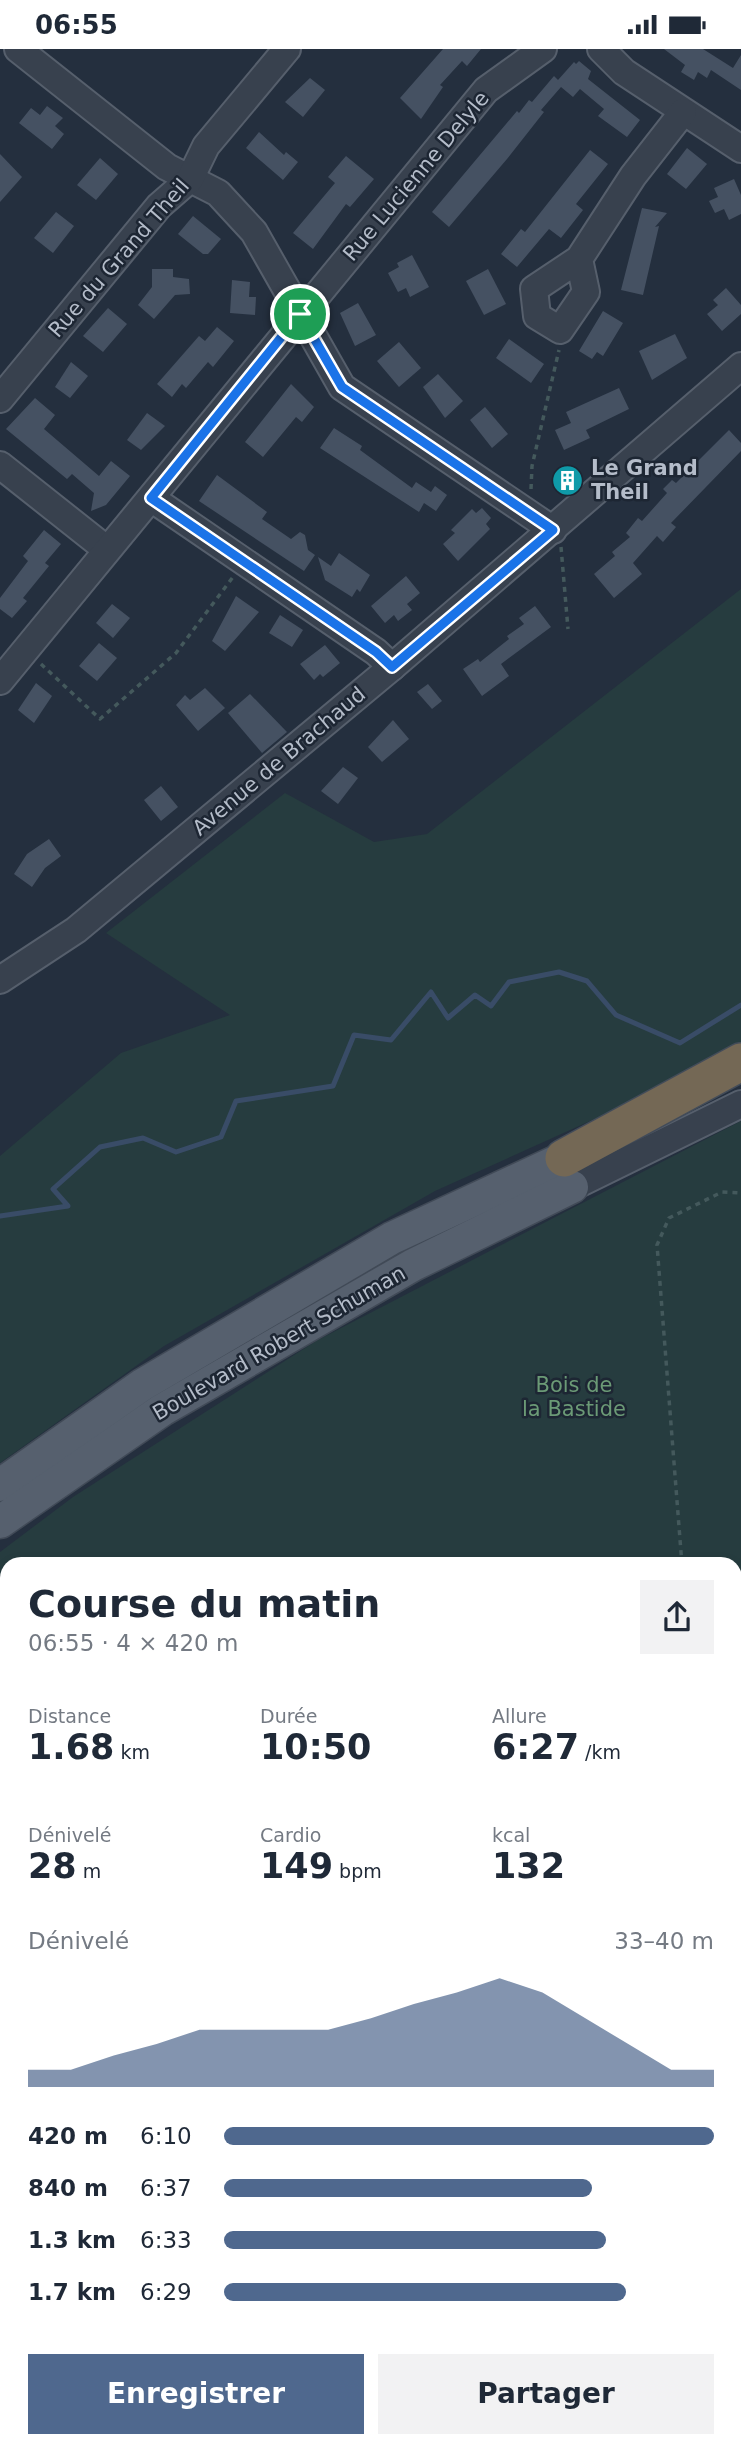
<!DOCTYPE html>
<html lang="fr">
<meta charset="utf-8">
<style>
body{margin:0;font-family:"DejaVu Sans",sans-serif;background:#f2f2f3;color:#1f2937;height:100vh;display:flex;flex-direction:column;font-size:26px;white-space:nowrap}
*{box-sizing:border-box;margin:0}
p{font-size:23px;color:#747a83}
.icon{flex:none;width:38px;height:38px;fill:none;stroke:currentColor;stroke-width:2;stroke-linecap:round;stroke-linejoin:round}
.map{position:relative;flex:1;overflow:hidden}
.side{position:absolute;left:0px;top:1508px;width:742px;height:891px;display:flex;flex-direction:column;background:#fff;border-radius:21px 21px 0 0;box-shadow:0 4px 10px #0003}
.side>*{flex:none}
.pin{position:absolute;display:grid;place-items:center;width:60px;height:60px;color:#fff;margin:-30px;border:4px solid #fff;border-radius:50%;box-shadow:0 2px 7px #0007}
.round{display:grid;place-items:center;flex:none;width:74px;height:74px;border-radius:0px;background:#f2f2f3}
.overview{display:flex;align-items:center;justify-content:space-between;height:119px;padding:0 28px}
h1{font-size:38px;font-weight:700;line-height:52px}
.stats{display:grid;grid-template-columns:repeat(3,1fr);gap:10px;height:119px;padding:7px 28px}
.stats div{display:grid;align-content:center}
.stats b{font-size:35px;font-weight:700}
.stats small{font-size:19px;font-weight:400}
.stats p{font-size:19px}
.chart{height:196px;padding:14px 28px}
.chart p{display:flex;justify-content:space-between}
.chart svg{width:100%;height:126px;margin-top:7px;fill:#4f688e;opacity:.7}
.cta{display:flex;gap:14px;margin-top:auto;padding:14px 28px}
.cta a{flex:1;height:80px;border-radius:0px;background:#4f688e;color:#fff;font-size:28px;font-weight:700;line-height:80px;text-align:center}
.cta a+a{background:#f2f2f3;color:#1f2937}
ul{padding:0 28px;list-style:none;font-size:23px}
li{display:grid;grid-template-columns:112px 84px 1fr;align-items:center;height:52px}
li i{height:18px;border-radius:9px;background:#4f688e}
.status{display:flex;justify-content:space-between;align-items:center;height:49px;padding:0 35px;background:#fff;direction:ltr}
.status svg{height:19px;fill:currentColor}
.map>svg:first-child{display:block}
</style>
<div class="status"><b>06:55</b><svg viewBox="0 0 49 12"><path d="M0 12V9h3v3zM5 12V6h3v6zM10 12V3h3v9zM15 12V0h3v12zM26 1h20v11H26zM47 4h2v5h-2z"/></svg></div>
<div class="map">
<svg width="741" height="2398" viewBox="0 0 741 2398">
<rect width="100%" height="100%" fill="#242f3e"/>
<g fill="#263c3f" fill-rule="evenodd">
<polygon points="741,540 741,1004 435,1142 164,1297 0,1414 0,1107 121,1004 230,966 106,884 285,744 374,793 427,785"/>
<path d="M741,1072v1326h-741v-895l73,-55 243,-156zM7,1516h728v876h-728z"/>
</g>
<g fill="none" stroke-linecap="round" stroke-linejoin="round">
<polyline stroke="#394c67" stroke-width="5" points="0,1167 68,1157 53,1140 100,1098 143,1089 176,1103 221,1088 236,1052 333,1037 354,986 391,991 431,943 448,969 475,946 491,957 509,933 559,923 587,932 616,966 680,994 741,956"/>
</g>
<g fill="#455162">
<polygon points="443,0 481,0 467,17 462,12 440,36 443,38 421,70 400,49"/>
<polygon points="664,0 703,0 733,19 741,6 741,41 711,21 707,29 698,23 694,31 681,23 685,16"/>
<polygon points="579,12 591,22 588,30 640,71 627,88 598,67 604,60 580,40 573,48 561,38 541,61 544,63 507,110 449,178 432,163 517,62 519,64 529,51 532,53 554,27 558,31 574,13 576,15"/>
<polygon points="310,29 325,41 303,68 285,53"/>
<polygon points="47,57 63,69 55,77 64,85 52,100 19,74 31,59 40,66"/>
<polygon points="259,83 284,106 286,103 298,113 283,131 246,99"/>
<polygon points="687,99 707,115 686,140 667,125"/>
<polygon points="590,101 608,115 576,155 583,161 561,189 549,180 517,218 501,205 521,180 525,183"/>
<polygon points="0,105 22,128 0,153"/>
<polygon points="346,107 374,130 350,158 346,155 313,200 293,184 335,134 328,128"/>
<polygon points="100,109 118,125 96,151 77,136"/>
<polygon points="734,130 741,146 741,165 729,171 724,160 715,164 709,152 718,148 714,139"/>
<polygon points="642,159 667,164 655,178 659,177 643,246 621,241"/>
<polygon points="56,163 74,177 53,204 34,189"/>
<polygon points="193,167 221,190 208,205 203,205 178,185"/>
<polygon points="412,206 429,238 410,248 406,239 398,243 388,224 399,218 397,214"/>
<polygon points="152,220 173,220 173,228 189,230 190,245 175,246 154,270 138,256 152,238"/>
<polygon points="488,220 506,255 484,266 466,232"/>
<polygon points="232,231 250,233 249,248 256,248 255,266 230,264"/>
<polygon points="726,239 741,256 741,265 722,282 707,265 718,256 713,251"/>
<polygon points="358,254 376,286 355,297 340,264"/>
<polygon points="108,259 127,275 103,303 83,287"/>
<polygon points="603,262 623,274 603,307 597,303 592,310 579,302"/>
<polygon points="217,278 234,292 213,318 208,313 186,339 182,335 172,348 157,335 199,287 205,292"/>
<polygon points="675,285 687,309 652,331 639,302"/>
<polygon points="509,290 544,315 531,334 496,309"/>
<polygon points="399,293 421,319 399,338 377,312"/>
<polygon points="71,313 88,327 70,349 55,338"/>
<polygon points="438,325 463,352 445,369 423,338"/>
<polygon points="291,335 314,358 302,373 296,368 263,408 245,393"/>
<polygon points="619,339 629,360 586,381 590,389 564,401 555,381 571,374 566,363"/>
<polygon points="35,349 55,366 44,380 99,427 111,412 130,427 106,456 91,462 94,444 72,425 67,430 6,380"/>
<polygon points="485,358 508,385 492,399 470,371"/>
<polygon points="147,364 165,377 141,401 127,391"/>
<polygon points="334,379 362,397 360,401 412,439 416,433 431,443 435,437 447,446 436,462 424,454 419,463 320,399"/>
<polygon points="729,381 741,394 741,402 671,474 676,478 663,493 657,487 633,514 642,525 614,549 594,525 615,507 612,503 630,488 626,484 638,469 642,472 667,444 663,440 672,431 676,434"/>
<polygon points="217,426 267,463 262,470 291,490 300,483 305,486 308,501 315,506 304,522 199,452"/>
<polygon points="482,459 491,469 486,475 490,480 458,512 443,495 455,484 451,481 472,460 476,464"/>
<polygon points="44,481 61,495 45,514 49,517 23,549 27,552 12,569 0,560 0,549 28,512 23,507"/>
<polygon points="339,504 370,526 360,543 357,540 352,548 325,531 318,508 331,517"/>
<polygon points="406,527 420,544 407,555 412,561 398,572 394,566 385,574 371,557"/>
<polygon points="236,547 259,563 225,602 212,592"/>
<polygon points="112,555 130,569 113,589 96,574"/>
<polygon points="535,557 551,578 501,615 509,627 482,647 463,620 478,610 480,613 509,590 507,587 524,575 519,569"/>
<polygon points="280,566 303,581 292,598 269,584"/>
<polygon points="99,594 117,609 97,632 79,617"/>
<polygon points="325,596 340,614 323,628 320,625 314,631 300,615"/>
<polygon points="36,634 52,647 34,674 18,661"/>
<polygon points="428,635 442,652 432,660 417,643"/>
<polygon points="205,639 225,659 198,682 176,656 185,646 190,651"/>
<polygon points="250,645 287,683 262,704 228,664"/>
<polygon points="393,671 409,690 382,713 368,698"/>
<polygon points="343,718 358,729 338,755 321,742"/>
<polygon points="161,737 178,758 161,772 144,751"/>
<polygon points="49,790 61,807 45,819 32,838 14,825 27,805"/>
</g>
<g fill="none" stroke-linecap="round" stroke-linejoin="round">
<defs>
<g id="minor">
<polyline points="18,0 167,118 218,144 254,183 342,338 553,481"/>
<polyline points="601,0 624,23 741,100"/>
<polyline points="579,210 586,243 560,281 537,267 534,240 579,210 633,127 683,63"/>
<polyline points="0,350 159,157 190,130 206,97 287,0"/>
<polyline points="0,416 106,500"/>
<polyline points="151,449 376,603 392,618"/>
<polyline points="0,632 486,41 543,0"/>
<polyline points="0,931 76,881 392,618 741,317"/>
<polyline points="572,1138 741,1055"/>
</g>
<g id="major">
<polyline points="0,1436 142,1336 392,1189 564,1109"/>
<polyline points="0,1473 162,1361 413,1216 572,1138"/>
</g>
<polyline id="highway" points="564,1109 741,1013"/>
</defs>
<use href="#minor" stroke="#565f6c" stroke-width="30"/>
<use href="#major" stroke="#414a57" stroke-width="35"/>
<use href="#highway" stroke="#434c59" stroke-width="40"/>
<g stroke="#44595c" stroke-width="3.5" stroke-dasharray="5 5" stroke-linecap="butt">
<polyline points="531,440 532,417 559,301"/>
<polyline points="561,498 568,580"/>
<polyline points="41,615 100,670 176,604 233,528"/>
<polyline points="682,1516 657,1196 669,1169 722,1143 741,1144"/>
<polyline points="735,1667 741,1671"/>
<polyline points="735,1797 741,1795"/>
<polyline points="0,2159 7,2143"/>
<polyline points="0,2362 7,2364"/>
<polyline points="106,2392 110,2398"/>
<polyline points="621,2392 623,2398"/>
</g>
<use href="#minor" stroke="#38414e" stroke-width="26"/>
<use href="#major" stroke="#56606e" stroke-width="32"/>
<use href="#highway" stroke="#746855" stroke-width="37"/>
</g>
<g fill="none" stroke-linecap="round" stroke-linejoin="round">
<defs>
<polygon id="route" points="300,265 342,338 553,481 392,618 376,603 151,449"/>
</defs>
<use href="#route" stroke="#fff" stroke-width="14"/>
<use href="#route" stroke="#1a73e8" stroke-width="9"/>
</g>
<defs>
<symbol id="building-disc" viewBox="-11 -11 22 22"><circle r="9.5" fill="#0f9aa8" stroke="#1d2633"/><path d="M-4-6H4V6H1V3H-1V6H-4ZM-2.5-4.3h1.7v1.8h-1.7ZM.8-4.3h1.7v1.8H.8ZM-2.5-1h1.7V.8h-1.7ZM.8-1h1.7V.8H.8Z" fill="#fff"/></symbol>
</defs>
<g fill-rule="evenodd">
<use href="#building-disc" x="550" y="414" width="35" height="35"/>
</g>
<g text-anchor="middle" dominant-baseline="central" stroke-width="5" stroke-linejoin="round" paint-order="stroke">
<g font-size="21" fill="#b4bcc9" stroke="#1d2633">
<text transform="translate(416 127) rotate(-50)">Rue Lucienne Delyle</text>
<text transform="translate(119 209) rotate(-49)">Rue du Grand Theil</text>
<text transform="translate(279 712) rotate(-40)">Avenue de Brachaud</text>
<text transform="translate(279 1294) rotate(-30)">Boulevard Robert Schuman</text>
</g>
<g font-size="21" font-weight="bold" fill="#b4bcc9" stroke="#1d2633" text-anchor="start">
<text x="591" y="419">Le Grand<tspan x="591" dy="24">Theil</tspan></text>
</g>
<g font-size="21" fill="#6b9a76" stroke="#1d2633">
<text x="574" y="1336">Bois de<tspan x="574" dy="24">la Bastide</tspan></text>
</g>
</g>
</svg>
<div class="pin" style="left:300px;top:265px;background:#1e9e55"><svg class="icon" aria-label="arrive" viewBox="0 0 24 24"><path d="M6 21V4h12l-3 4 3 4H6"/></svg></div>
<section class="side">
<div class="overview"><div><h1>Course du matin</h1><p>06:55 · 4 × 420 m</p></div><a class="round"><svg class="icon" aria-label="share" viewBox="0 0 24 24"><path d="M12 15V3M7 8l5-5 5 5M5 13v7h14v-7"/></svg></a></div>
<div class="stats">
<div><p>Distance</p><b>1.68<small> km</small></b></div>
<div><p>Durée</p><b>10:50</b></div>
<div><p>Allure</p><b>6:27<small> /km</small></b></div>
</div>
<div class="stats">
<div><p>Dénivelé</p><b>28<small> m</small></b></div>
<div><p>Cardio</p><b>149<small> bpm</small></b></div>
<div><p>kcal</p><b>132</b></div>
</div>
<div class="chart"><p><span>Dénivelé</span>33–40 m</p>
<svg viewBox="0 0 160 44" preserveAspectRatio="none"><path d="M0 44V38L10 38L20 33L30 29L40 24L50 24L60 24L70 24L80 20L90 15L100 11L110 6L120 11L130 20L140 29L150 38L160 38V44z"/></svg>
</div>
<ul>
<li><b>420 m</b>6:10<i style="width:100%"></i></li>
<li><b>840 m</b>6:37<i style="width:75%"></i></li>
<li><b>1.3 km</b>6:33<i style="width:78%"></i></li>
<li><b>1.7 km</b>6:29<i style="width:82%"></i></li>
</ul>
<div class="cta"><a>Enregistrer</a><a>Partager</a></div>
</section>
</div>
